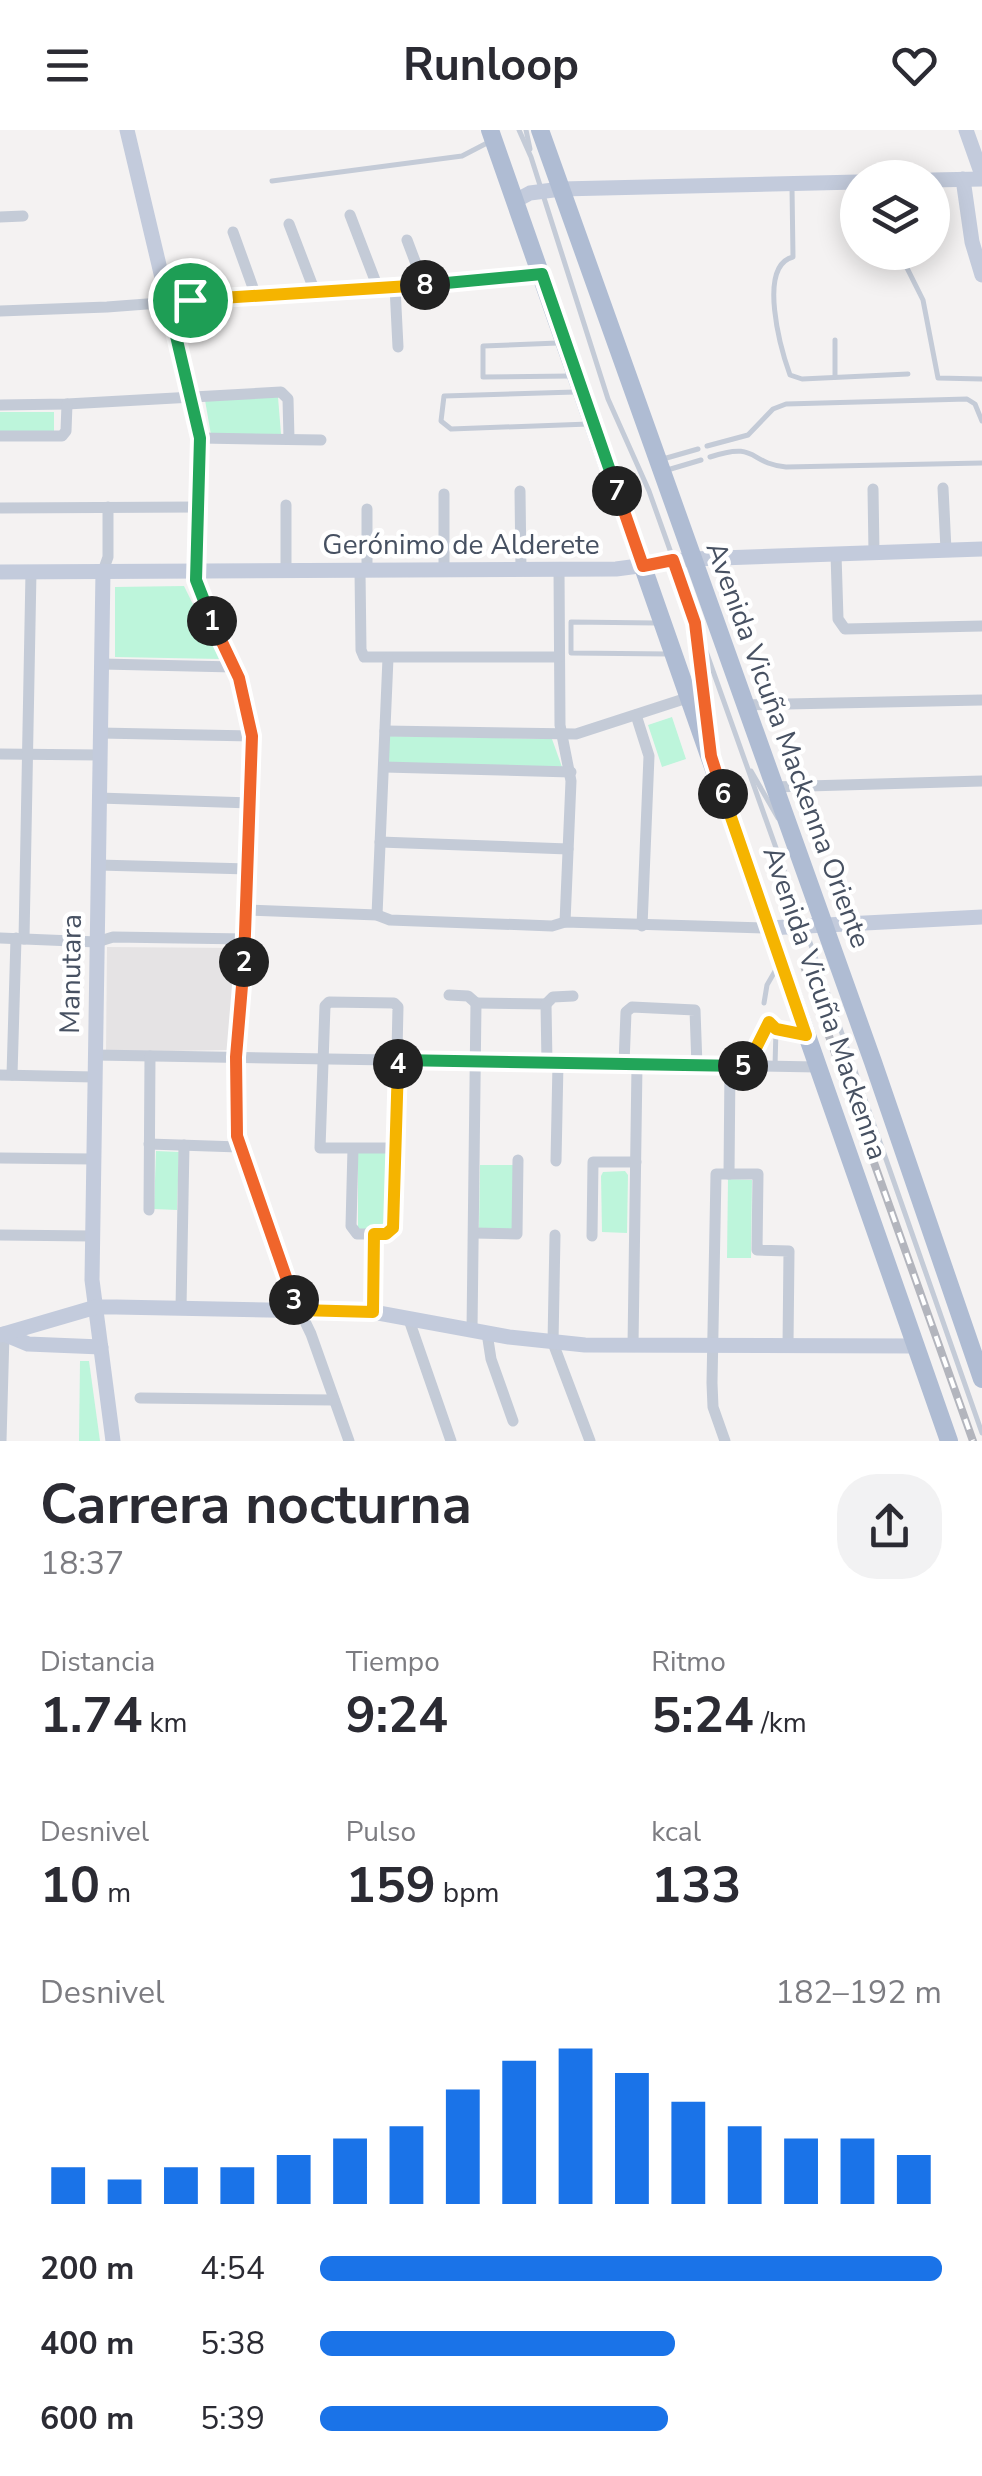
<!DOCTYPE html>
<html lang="es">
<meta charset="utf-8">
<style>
body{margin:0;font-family:"Nunito Sans",sans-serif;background:#f2f2f3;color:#2b2b33;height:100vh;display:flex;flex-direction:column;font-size:38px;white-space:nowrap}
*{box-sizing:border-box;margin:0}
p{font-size:32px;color:#7c7c81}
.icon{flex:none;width:55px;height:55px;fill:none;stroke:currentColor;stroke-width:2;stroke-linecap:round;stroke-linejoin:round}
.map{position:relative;height:1311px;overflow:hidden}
.panel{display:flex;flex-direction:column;background:#fff;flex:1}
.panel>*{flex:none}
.buttons{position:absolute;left:840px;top:30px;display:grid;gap:20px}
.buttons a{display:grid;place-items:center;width:110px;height:110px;border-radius:50%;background:#fff;box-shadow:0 5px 25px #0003;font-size:50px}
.pin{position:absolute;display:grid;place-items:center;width:85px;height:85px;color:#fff;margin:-42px;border:5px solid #fff;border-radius:50%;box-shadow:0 2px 10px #0007}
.km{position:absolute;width:50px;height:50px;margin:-25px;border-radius:50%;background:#222;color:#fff;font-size:28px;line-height:50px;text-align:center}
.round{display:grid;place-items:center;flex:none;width:105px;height:105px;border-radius:40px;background:#f2f2f3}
.summary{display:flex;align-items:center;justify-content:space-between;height:170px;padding:0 40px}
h1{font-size:55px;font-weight:700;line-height:75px}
.metrics{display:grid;grid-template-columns:repeat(3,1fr);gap:15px;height:170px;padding:10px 40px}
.metrics div{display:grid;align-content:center}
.metrics b{font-size:50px;font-weight:700}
.metrics small{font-size:28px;font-weight:400}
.metrics p{font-size:28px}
.chart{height:280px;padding:20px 40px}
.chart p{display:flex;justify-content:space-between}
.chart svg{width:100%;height:180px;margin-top:10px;stroke:#1a73e8;stroke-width:6}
ul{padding:0 40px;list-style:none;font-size:32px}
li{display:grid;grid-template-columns:160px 120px 1fr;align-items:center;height:75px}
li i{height:25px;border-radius:12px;background:#1a73e8}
header{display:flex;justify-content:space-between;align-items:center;height:130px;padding:0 40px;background:#fff;font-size:45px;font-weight:700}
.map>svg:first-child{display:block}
</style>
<header><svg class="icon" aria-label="menu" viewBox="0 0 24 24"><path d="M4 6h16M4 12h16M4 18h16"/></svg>Runloop<svg class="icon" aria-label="heart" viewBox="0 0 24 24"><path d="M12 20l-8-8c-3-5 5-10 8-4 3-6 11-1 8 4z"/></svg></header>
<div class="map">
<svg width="982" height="1311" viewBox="0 0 982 1311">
<rect width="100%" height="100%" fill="#f4f2f2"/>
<polygon fill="#e5e3e4" points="107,817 234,818 230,920 106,922"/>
<g fill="#bdf5db">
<polygon points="278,267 281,304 211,305 205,270"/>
<rect x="0" y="282" width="54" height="19"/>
<polygon points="184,456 220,529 115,527 115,457"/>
<polygon points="672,587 686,629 662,637 648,595"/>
<polygon points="389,606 552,609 562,637 388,633"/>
<polygon points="358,1020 387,1020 387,1101 358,1100"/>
<polygon points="156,1021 179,1022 177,1080 154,1079"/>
<polygon points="480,1035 514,1035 513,1102 479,1101"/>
<polygon points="625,1041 628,1045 627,1103 602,1102 601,1046 603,1042"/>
<polygon points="728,1049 752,1050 751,1128 727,1128"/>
<polygon points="80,1231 89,1231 100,1311 79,1311"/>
</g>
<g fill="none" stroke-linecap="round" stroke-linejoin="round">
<g stroke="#c4cbd7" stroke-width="5">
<polyline points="519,0 531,27 608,269 649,361 802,791"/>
<polyline points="526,0 530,19"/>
<polyline points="272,51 462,26 489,12"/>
<path d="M792,58l1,69c-36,9 -12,93 -3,118l12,4 106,-5"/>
<polyline points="899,122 923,170 938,248 982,249"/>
<polyline points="835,210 835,247"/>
<polyline points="558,213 483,216 483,247 571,246"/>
<polyline points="575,262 444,266 441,291 451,299 589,294"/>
<polyline points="707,316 748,305 773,279 786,274 967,269 975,274 982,291"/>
<path d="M710,327c49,-16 37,6 76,10l196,-4"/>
<polyline points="663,329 698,319"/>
<polyline points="664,341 701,330"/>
<polyline points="656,493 571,492 571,523 669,524"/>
<polyline points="696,506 707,595"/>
<polyline points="751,641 778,688"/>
<polyline points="806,801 982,1303"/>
<polyline points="764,873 767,855 778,836"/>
<polyline points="748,935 769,892 776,899 803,904"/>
<polyline points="775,936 776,899"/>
</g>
<g stroke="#c4cbd7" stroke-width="11">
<polyline points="350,85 378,158"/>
<polyline points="0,87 23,86"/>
<polyline points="289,94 315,162"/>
<polyline points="233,102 256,166"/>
<polyline points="407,110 424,155"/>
<polyline points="395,157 398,217"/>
<polyline points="0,181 107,177 542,144"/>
<polyline points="0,275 67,274 281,262 288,269 289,309"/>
<polyline points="0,306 62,306 66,301 67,274"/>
<polyline points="200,308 321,310"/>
<polyline points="943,358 946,420"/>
<polyline points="873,359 874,422"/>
<polyline points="520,361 521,440"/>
<polyline points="286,375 286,441"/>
<polyline points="0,378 198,377"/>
<polyline points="836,424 838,489 845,499 982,496"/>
<polyline points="559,440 560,595 571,651 565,792"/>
<polyline points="103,441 108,427 108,377"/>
<polyline points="195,441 201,469 239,548 252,606 248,780 236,927 237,1006 285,1150 311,1204 349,1311"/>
<polyline points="360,441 361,520 364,527 559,527"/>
<polyline points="367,441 367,379"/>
<polyline points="444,441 444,364"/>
<polyline points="102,534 234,537"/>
<polyline points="744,575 982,570"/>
<polyline points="636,585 649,626 642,796"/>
<polyline points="385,601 576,604 690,567"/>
<polyline points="100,603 252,606"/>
<polyline points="0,624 100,625"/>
<polyline points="384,637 571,642"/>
<polyline points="773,657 982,651"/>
<polyline points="99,668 251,673"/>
<polyline points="380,712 568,719"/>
<polyline points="98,735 249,739"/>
<polyline points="248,780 377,785 390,790 552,796 565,792 768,798"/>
<polyline points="377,785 388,528"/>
<polyline points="0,808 97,812 113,807 246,809"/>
<polyline points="24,809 31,442"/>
<polyline points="449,865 468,866 476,873"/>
<polyline points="476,873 546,874"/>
<polyline points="546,874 547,933"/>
<polyline points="546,874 553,867 573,866"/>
<polyline points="95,925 817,937"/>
<polyline points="624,934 626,882 632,877 695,880 697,936"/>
<polyline points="0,945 94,947"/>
<polyline points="12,945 16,808"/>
<polyline points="149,1014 239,1017"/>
<polyline points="353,1018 351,1096 357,1104 386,1104 393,1097 398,877 394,873 329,872 325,876 320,1018 395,1018"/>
<polyline points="0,1028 93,1029"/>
<polyline points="556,1031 558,933"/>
<polyline points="729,1044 758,1044 757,1120 789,1121 788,1216"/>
<polyline points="149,1080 150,926"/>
<polyline points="474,1103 517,1104 518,1030"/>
<polyline points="0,1105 92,1106"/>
<polyline points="555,1105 553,1213 590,1311"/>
<polyline points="592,1106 593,1032 636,1032"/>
<polyline points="181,1178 184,1015"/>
<polyline points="373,1182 374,1104"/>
<polyline points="408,1187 451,1311"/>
<polyline points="472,1200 476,873"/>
<polyline points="487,1203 491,1229 513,1291"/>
<polyline points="633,1216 637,935"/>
<polyline points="140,1268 334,1270"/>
<polyline points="1,1311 4,1204"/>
<polyline points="725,1311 713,1277 712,1253 716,1044 729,1044 730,936"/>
</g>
<g stroke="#c3cbdc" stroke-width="15">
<polyline points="127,0 200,308 195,441"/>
<polyline points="966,0 982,45"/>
<polyline points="963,49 972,112 982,145"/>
<polyline points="932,50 982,49"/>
<polyline points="515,71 530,63 561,59 858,52"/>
<polyline points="103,441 92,1150 113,1311"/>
<polyline points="0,442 616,439 692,429 982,419"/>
<polyline points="768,798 982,787"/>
<polyline points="4,1204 28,1214 101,1217"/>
<polyline points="0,1205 96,1177 116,1177 373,1182 509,1207 585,1215 916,1216"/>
</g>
<g stroke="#afbcd3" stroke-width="18">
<polyline points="490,0 949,1311"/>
<polyline points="540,0 873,932 982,1249"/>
</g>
<defs>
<polyline id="rail" points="803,833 973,1311"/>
</defs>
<use href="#rail" stroke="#b3b5bd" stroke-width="8"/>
<use href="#rail" stroke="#fff" stroke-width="4" stroke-dasharray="11" stroke-linecap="butt"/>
</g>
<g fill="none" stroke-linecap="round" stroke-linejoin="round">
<defs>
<polyline id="split-1" points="190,170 168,172 200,308 196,450 212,491"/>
<polyline id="split-2" points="212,491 239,548 252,606 244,832"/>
<polyline id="split-3" points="244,832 236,927 237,1006 294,1170"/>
<polyline id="split-4" points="294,1170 299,1180 373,1182 374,1104 386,1104 393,1098 398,934"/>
<polyline id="split-5" points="398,934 398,930 743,936"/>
<polyline id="split-6" points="723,664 806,905 776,899 769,892 747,936 743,936"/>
<polyline id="split-7" points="617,361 643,436 673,430 695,493 711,626 723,664"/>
<polyline id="split-8" points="425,155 542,144 617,361"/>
<polyline id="split-9" points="190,170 425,155"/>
</defs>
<use href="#split-1" stroke="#fff" stroke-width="20"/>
<use href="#split-2" stroke="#fff" stroke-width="20"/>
<use href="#split-3" stroke="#fff" stroke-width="20"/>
<use href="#split-4" stroke="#fff" stroke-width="20"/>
<use href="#split-5" stroke="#fff" stroke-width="20"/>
<use href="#split-6" stroke="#fff" stroke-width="20"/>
<use href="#split-7" stroke="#fff" stroke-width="20"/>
<use href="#split-8" stroke="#fff" stroke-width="20"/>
<use href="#split-9" stroke="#fff" stroke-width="20"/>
<use href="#split-1" stroke="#22a559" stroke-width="12"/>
<use href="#split-2" stroke="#f0652b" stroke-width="12"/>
<use href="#split-3" stroke="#f0652b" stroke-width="12"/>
<use href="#split-4" stroke="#f5b400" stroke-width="12"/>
<use href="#split-5" stroke="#22a559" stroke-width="12"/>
<use href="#split-6" stroke="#f5b400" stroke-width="12"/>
<use href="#split-7" stroke="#f0652b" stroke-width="12"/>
<use href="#split-8" stroke="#22a559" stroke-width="12"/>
<use href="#split-9" stroke="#f5b400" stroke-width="12"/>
</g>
<g text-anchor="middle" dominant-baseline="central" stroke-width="9" stroke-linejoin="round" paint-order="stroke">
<g font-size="28" fill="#475162" stroke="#fff">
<text x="461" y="415">Gerónimo de Alderete</text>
<text transform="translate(788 615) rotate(70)">Avenida Vicuña Mackenna Oriente</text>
<text transform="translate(71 844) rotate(-89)">Manutara</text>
<text transform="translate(825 873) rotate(71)">Avenida Vicuña Mackenna</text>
</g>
</g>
</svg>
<div class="buttons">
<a><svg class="icon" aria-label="layers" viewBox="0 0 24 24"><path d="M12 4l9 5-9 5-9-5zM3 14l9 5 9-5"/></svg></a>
</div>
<div class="pin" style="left:190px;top:170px;background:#1e9e55"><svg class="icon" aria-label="arrive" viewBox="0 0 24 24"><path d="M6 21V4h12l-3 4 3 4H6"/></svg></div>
<b class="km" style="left:212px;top:491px">1</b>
<b class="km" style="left:244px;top:832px">2</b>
<b class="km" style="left:294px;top:1170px">3</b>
<b class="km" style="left:398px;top:934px">4</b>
<b class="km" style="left:743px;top:936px">5</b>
<b class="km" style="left:723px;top:664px">6</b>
<b class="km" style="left:617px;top:361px">7</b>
<b class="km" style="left:425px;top:155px">8</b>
</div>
<section class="panel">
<div class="summary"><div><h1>Carrera nocturna</h1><p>18:37</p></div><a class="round"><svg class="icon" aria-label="share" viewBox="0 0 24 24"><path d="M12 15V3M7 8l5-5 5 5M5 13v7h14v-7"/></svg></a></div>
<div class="metrics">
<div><p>Distancia</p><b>1.74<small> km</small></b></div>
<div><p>Tiempo</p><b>9:24</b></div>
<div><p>Ritmo</p><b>5:24<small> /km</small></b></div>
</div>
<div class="metrics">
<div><p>Desnivel</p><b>10<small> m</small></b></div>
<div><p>Pulso</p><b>159<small> bpm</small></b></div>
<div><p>kcal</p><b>133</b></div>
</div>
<div class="chart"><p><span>Desnivel</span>182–192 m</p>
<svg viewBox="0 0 160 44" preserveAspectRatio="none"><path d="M5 44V35M15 44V38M25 44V35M35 44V35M45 44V32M55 44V28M65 44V25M75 44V16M85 44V9M95 44V6M105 44V12M115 44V19M125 44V25M135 44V28M145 44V28M155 44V32"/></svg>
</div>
<ul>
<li><b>200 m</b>4:54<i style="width:100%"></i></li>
<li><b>400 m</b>5:38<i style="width:57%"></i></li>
<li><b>600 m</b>5:39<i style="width:56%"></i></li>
</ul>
</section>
